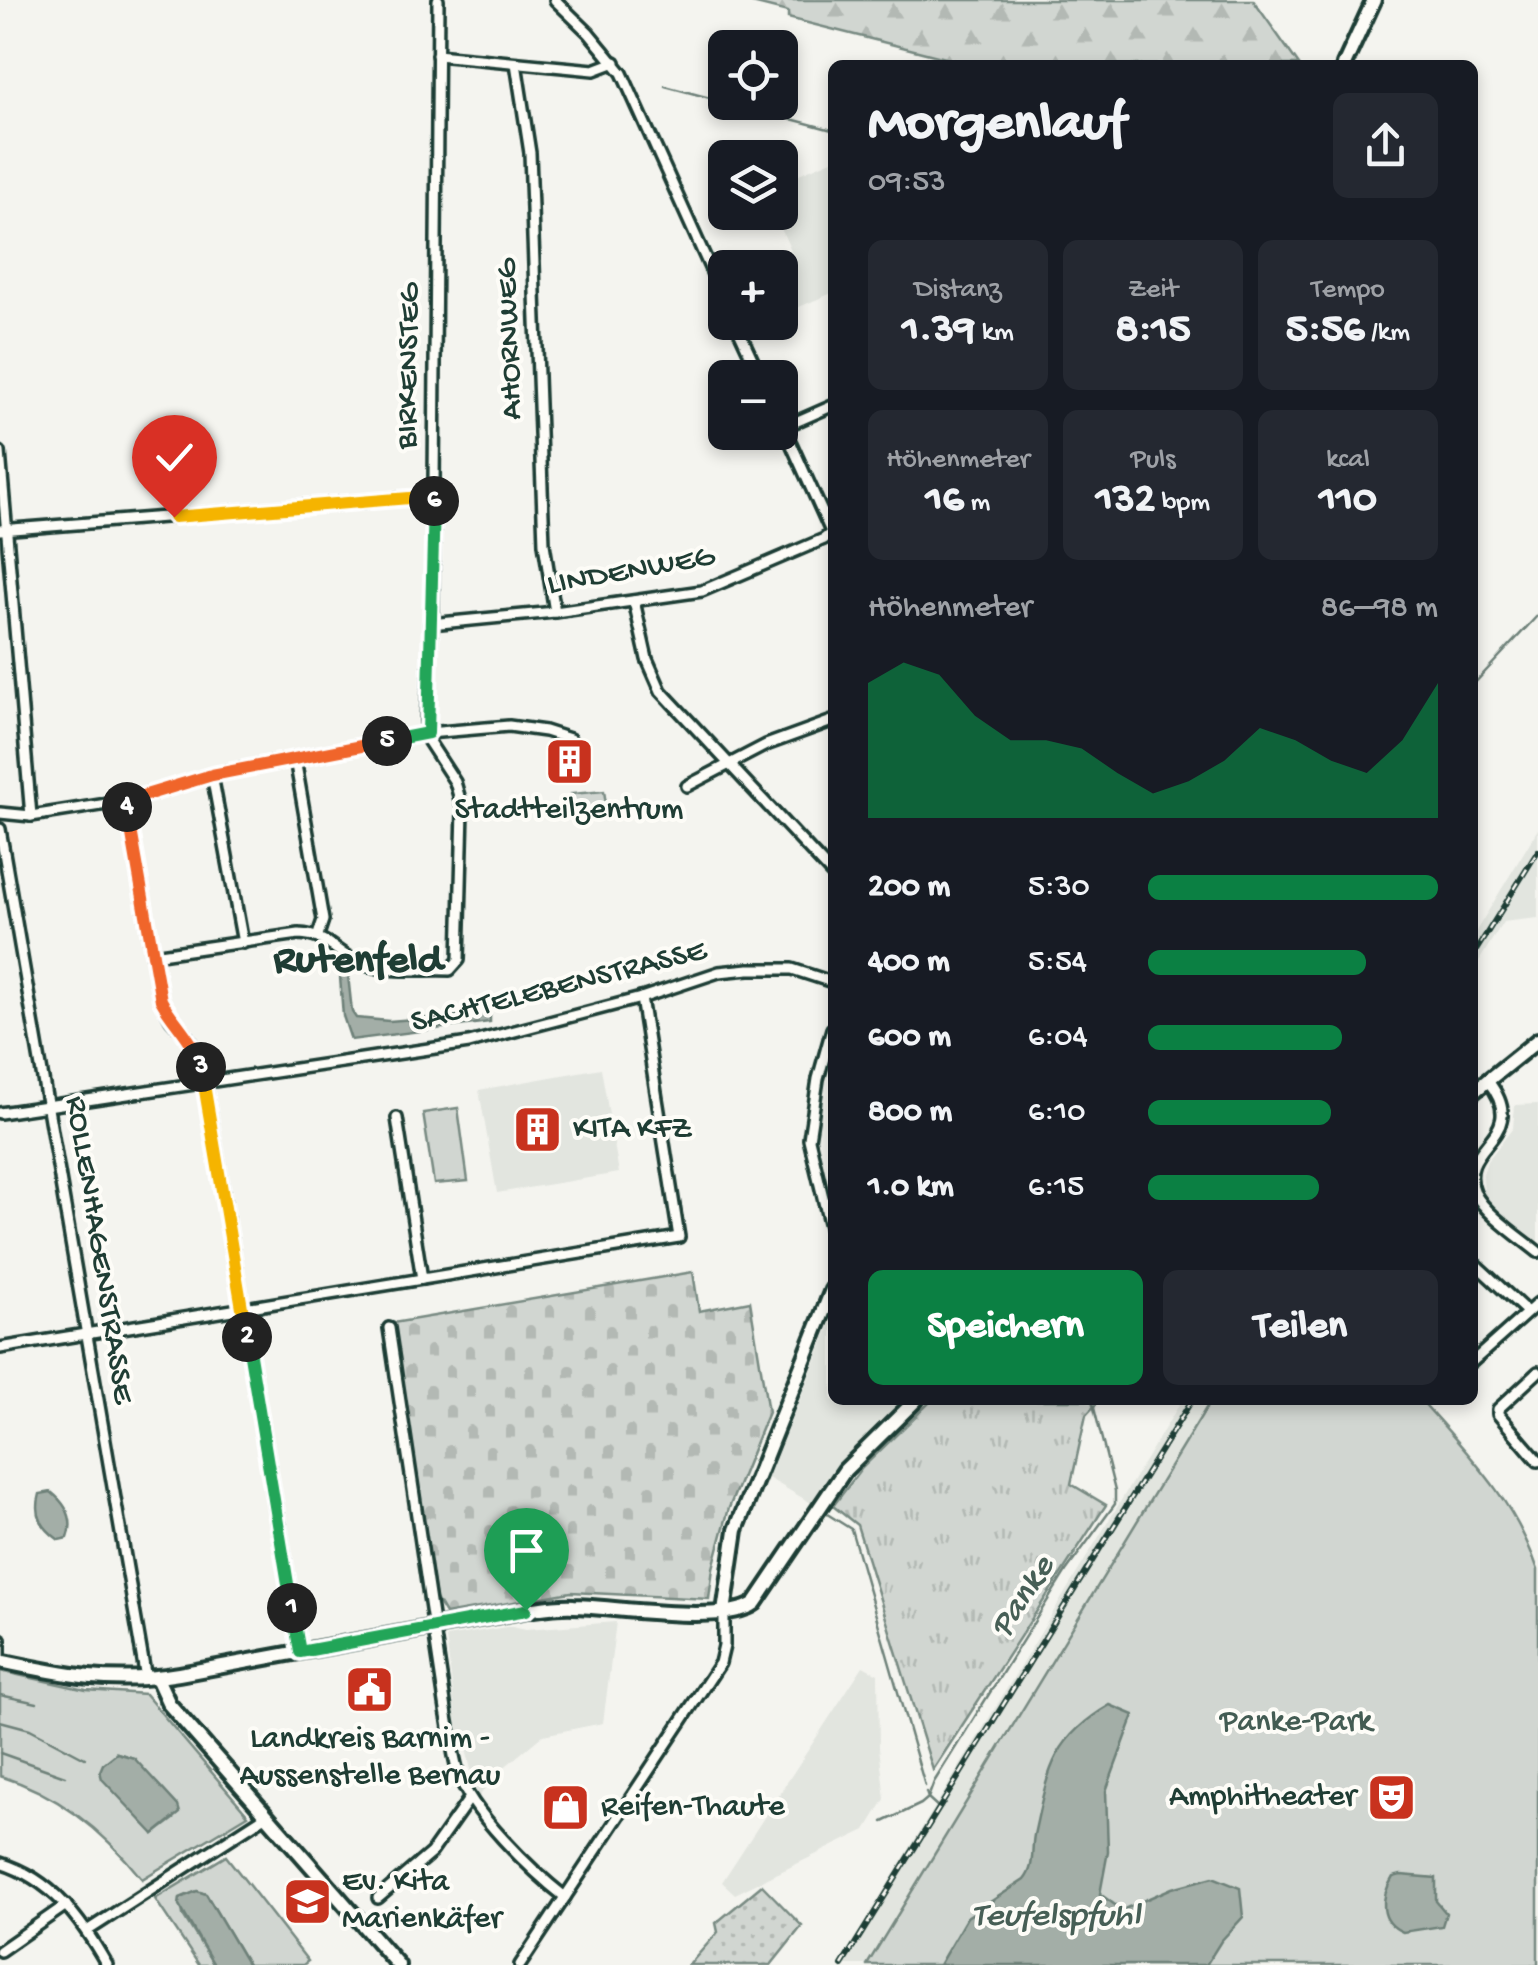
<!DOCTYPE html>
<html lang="de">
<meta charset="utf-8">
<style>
body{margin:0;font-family:"Gochi Hand",sans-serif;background:#242831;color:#f1f3f6;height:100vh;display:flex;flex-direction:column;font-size:38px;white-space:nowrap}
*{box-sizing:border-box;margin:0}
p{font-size:32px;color:#9ea1a6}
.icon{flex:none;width:55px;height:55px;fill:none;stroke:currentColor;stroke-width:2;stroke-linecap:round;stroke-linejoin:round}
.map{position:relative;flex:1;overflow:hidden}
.panel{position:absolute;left:828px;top:60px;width:650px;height:1345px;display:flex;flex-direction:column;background:#171b24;border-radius:15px;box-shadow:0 5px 15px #0003}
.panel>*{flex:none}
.controls{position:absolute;left:708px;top:30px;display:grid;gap:20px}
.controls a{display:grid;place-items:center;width:90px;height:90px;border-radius:15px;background:#171b24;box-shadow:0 5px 15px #0003;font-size:50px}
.pin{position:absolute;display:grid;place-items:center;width:85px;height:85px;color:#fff;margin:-102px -42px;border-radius:50% 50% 50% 0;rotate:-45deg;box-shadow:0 0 10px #0007}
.pin .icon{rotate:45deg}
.km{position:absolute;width:50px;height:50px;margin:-25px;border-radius:50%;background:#222;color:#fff;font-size:28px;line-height:50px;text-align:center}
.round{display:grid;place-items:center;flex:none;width:105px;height:105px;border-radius:15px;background:#242831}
.head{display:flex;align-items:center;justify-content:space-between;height:170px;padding:0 40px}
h1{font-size:55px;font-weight:700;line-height:75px}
.stats{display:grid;grid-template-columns:repeat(3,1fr);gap:15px;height:170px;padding:10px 40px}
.stats div{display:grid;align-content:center;border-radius:15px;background:#242831;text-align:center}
.stats b{font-size:42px;font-weight:700}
.stats small{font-size:28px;font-weight:400}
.stats p{font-size:28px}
.chart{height:280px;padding:20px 40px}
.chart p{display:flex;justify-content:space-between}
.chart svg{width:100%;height:180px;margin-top:10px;fill:#0b8043;opacity:.7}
.button{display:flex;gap:20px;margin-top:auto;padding:20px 40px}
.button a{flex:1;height:115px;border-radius:15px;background:#0b8043;color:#fff;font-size:40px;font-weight:700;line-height:115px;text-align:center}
.button a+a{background:#242831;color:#f1f3f6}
ul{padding:0 40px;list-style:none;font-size:32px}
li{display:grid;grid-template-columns:160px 120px 1fr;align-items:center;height:75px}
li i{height:25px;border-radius:12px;background:#0b8043}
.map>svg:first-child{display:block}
</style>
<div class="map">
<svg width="1538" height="1965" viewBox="0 0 1538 1965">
<defs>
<pattern id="grass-tufts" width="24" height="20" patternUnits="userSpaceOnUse" patternTransform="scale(2.5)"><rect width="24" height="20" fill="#d1d6d1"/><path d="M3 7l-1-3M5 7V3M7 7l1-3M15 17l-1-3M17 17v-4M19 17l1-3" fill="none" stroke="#b3b9b4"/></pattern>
<pattern id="forest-firs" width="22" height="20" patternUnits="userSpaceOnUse" patternTransform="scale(2.5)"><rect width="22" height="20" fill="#d1d6d1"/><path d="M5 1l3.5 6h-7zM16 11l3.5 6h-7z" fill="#b3b9b4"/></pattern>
<pattern id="cemetery-stones" width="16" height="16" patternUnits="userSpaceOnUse" patternTransform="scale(2.5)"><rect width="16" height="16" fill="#d1d6d1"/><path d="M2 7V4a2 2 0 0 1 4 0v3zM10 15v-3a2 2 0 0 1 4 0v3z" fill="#b3b9b4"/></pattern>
<pattern id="garden-dots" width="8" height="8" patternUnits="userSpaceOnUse" patternTransform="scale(2.5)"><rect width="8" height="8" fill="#d1d6d1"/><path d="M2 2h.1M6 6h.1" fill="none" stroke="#b3b9b4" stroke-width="1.8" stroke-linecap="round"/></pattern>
</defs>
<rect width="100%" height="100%" fill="#f4f4ef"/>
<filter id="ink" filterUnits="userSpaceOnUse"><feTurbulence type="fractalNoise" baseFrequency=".01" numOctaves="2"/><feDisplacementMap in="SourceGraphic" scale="20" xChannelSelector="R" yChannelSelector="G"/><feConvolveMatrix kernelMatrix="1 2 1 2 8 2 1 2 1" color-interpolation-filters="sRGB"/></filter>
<g filter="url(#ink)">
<g fill="#e2e5df">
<polygon points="832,160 832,293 780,315 780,268 751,267 791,251 774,213 780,212 780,182"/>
<polygon points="1538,829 1538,918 1503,922 1473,971 1473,936"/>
<polygon points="601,1068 619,1173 497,1193 479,1090"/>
<polygon points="1538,1104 1538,1245 1490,1202 1484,1194 1483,1175 1487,1161 1513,1128 1515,1105"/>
<polygon points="832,1320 832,1400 906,1400 848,1455 813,1504 768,1478"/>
<polygon points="1182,1400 1211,1400 867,1965 839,1965"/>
<polygon points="616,1622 603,1723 543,1735 495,1775 478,1798 462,1733 457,1728 446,1637 512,1626 526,1629"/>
<polygon points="863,1666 878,1674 879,1747 885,1799 866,1830 735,1894 722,1882"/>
</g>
<polygon fill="url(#grass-tufts)" stroke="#788a82" stroke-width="2.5" points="932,1400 1100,1400 1086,1415 1071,1484 1106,1505 933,1770 857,1525 833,1506 862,1468"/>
<polygon fill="url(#forest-firs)" stroke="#788a82" stroke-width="2.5" points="740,0 1253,0 1299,65 973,65 788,18 788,12"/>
<polygon fill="url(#cemetery-stones)" stroke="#788a82" stroke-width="2.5" points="693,1272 699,1311 750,1301 768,1412 729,1508 713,1568 709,1599 571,1592 445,1614 436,1599 393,1323"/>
<g fill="#d1d6d1" stroke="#788a82" stroke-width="2.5" fill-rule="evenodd">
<polygon points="604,791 607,810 574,814 571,794"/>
<polygon points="458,1108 468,1181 434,1184 423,1113"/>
<path d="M1211,1400h210c48,55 93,99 117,170v395h-671z"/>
<path d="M0,1671l86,19 59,4 103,121 -106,64c-38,-48 -83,-85 -142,-103zM117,1753l17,5 40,61 -20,15z"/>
<polygon points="226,1856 308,1961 303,1965 248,1965 206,1894 197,1891 181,1898 183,1915 214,1965 199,1965 155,1899"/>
</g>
<polygon fill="url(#garden-dots)" stroke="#788a82" stroke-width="2.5" points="762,1885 802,1926 771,1965 689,1965 718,1932 716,1923"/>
<g fill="#a3aea7" stroke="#6e8179" stroke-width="2.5">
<polygon points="344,973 348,975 352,1012 356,1018 389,1021 478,1014 490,1015 490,1022 351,1040 343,1016 340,977"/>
<path d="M51,1492c15,12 24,27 17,46l-9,2c-17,-12 -25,-25 -19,-46z"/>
<path d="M1110,1705l24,10 -28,76 2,60 -8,43 22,16 50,-22 41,-11 27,11 3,29 -22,24 -15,24h-267l28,-48 57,-37c11,-13 7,-29 10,-45 14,-63 17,-96 76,-130z"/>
<polygon points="117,1753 134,1758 178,1806 180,1813 154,1834 102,1779 100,1771 103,1764"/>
<path d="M1401,1875l35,3v23l10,12 -4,13 -39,6c-24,-10 -23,-34 -10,-55z"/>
<polygon points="197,1891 206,1894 248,1965 214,1965 179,1905 180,1898"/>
</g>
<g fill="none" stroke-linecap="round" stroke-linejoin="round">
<g stroke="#6e8179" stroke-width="2.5">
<polyline points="665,86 725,102"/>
<polyline points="728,102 832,130"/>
<polyline points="1472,686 1538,615"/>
<polyline points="824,1512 851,1529 925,1786"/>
<polyline points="0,1695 37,1703"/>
<polyline points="0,1721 30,1729 85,1758"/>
<polyline points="0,1753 65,1776"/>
<polyline points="939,1808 928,1798 934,1782 1066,1571 1115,1504 1115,1491 1092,1400"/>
<polyline points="883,1822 921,1804 928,1798 926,1792"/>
</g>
<defs>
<g id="street">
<polyline points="555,0 589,33 622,73 725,301"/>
<polyline points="437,55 594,70 615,62"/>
<polyline points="516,63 530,153 544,544 555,612"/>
<polyline points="735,322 761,378"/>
<polyline points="780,419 832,534"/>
<polyline points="784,427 832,406"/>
<polyline points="0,452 31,816 0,813"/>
<polyline points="0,530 434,496"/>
<polyline points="634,601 647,659 661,691 832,874"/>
<polyline points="430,624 555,612 702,591 824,539 831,533"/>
<polyline points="295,759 323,920 318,935"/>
<polyline points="212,775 243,943"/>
<polyline points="687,786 766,745 832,721"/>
<polyline points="31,816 126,801"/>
<polyline points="0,829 146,1679"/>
<path d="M153,955l146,-21c30,1 37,21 63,30 27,9 60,5 88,6l9,-10 4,-150 -8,-28 -26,-40 -3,-21 7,-115 5,-606"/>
<path d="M1488,1081c45,58 -34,62 -13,112 9,20 46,45 63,59"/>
<polyline points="0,1113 469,1043 641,998 719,972 749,969 792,969 832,982"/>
<polyline points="397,1118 422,1279"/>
<polyline points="831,1231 809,1139 818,1079 832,1029"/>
<polyline points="1472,1261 1526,1311"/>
<path d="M389,1328l57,382c4,21 6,42 12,62 11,39 75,100 107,125"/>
<polyline points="0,1348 679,1237 641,998"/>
<polyline points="1472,1362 1538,1303"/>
<polyline points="1538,1372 1498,1409 1498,1414 1538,1461"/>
<polyline points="0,1639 0,1658"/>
<polyline points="300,1652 204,1080 191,1041 171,1019 161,1000 126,801 212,775 428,733 509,726 545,731 570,739"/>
<path d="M0,1863c52,16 81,56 107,102"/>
<polyline points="378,1898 431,1853 469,1799"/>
<polyline points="87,1931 267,1815"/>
<polyline points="0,1951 66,1905"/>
<polyline points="520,1965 720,1663 724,1646 724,1612"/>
</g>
<g id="secondary">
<polyline points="1344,65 1374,0"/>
<polyline points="1472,1093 1538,1040"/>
<polyline points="724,1612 736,1530 832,1290"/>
<path d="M0,1661c64,14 113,24 179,13l348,-64c15,-2 31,-5 47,-4 40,1 153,19 181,-3l90,-133 71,-70"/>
<polyline points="157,1678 169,1704 398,1965"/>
</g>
</defs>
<use href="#street" stroke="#1f3d34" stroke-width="16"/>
<use href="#secondary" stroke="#1f3d34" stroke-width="20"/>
<use href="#street" stroke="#fdfcf7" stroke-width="9"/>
<use href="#secondary" stroke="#fdfcf7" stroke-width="12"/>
<defs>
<g id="rail">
<polyline points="1472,957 1538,851"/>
<polyline points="842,1965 1192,1400"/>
</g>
</defs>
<use href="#rail" stroke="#1f3d34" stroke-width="6"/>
<use href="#rail" stroke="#fdfcf7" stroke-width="2.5" stroke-dasharray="8" stroke-linecap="butt"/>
</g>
</g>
<g fill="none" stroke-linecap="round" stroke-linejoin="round" filter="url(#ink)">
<defs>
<polyline id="split-1" points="292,1608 300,1652 526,1610"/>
<polyline id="split-2" points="247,1337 292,1608"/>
<polyline id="split-3" points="201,1067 247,1337"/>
<path id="split-4" d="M127,807l34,193c13,24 33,39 40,67"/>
<polyline id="split-5" points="127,807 126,801 212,775 387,741"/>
<polyline id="split-6" points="387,741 428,733 434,501"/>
<polyline id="split-7" points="174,517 434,496 434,501"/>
</defs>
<use href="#split-1" stroke="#fff" stroke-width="20"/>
<use href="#split-2" stroke="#fff" stroke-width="20"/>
<use href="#split-3" stroke="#fff" stroke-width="20"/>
<use href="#split-4" stroke="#fff" stroke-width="20"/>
<use href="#split-5" stroke="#fff" stroke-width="20"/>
<use href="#split-6" stroke="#fff" stroke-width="20"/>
<use href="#split-7" stroke="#fff" stroke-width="20"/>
<use href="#split-1" stroke="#22a559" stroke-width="12"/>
<use href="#split-2" stroke="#22a559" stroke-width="12"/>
<use href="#split-3" stroke="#f5b400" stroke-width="12"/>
<use href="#split-4" stroke="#f0652b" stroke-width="12"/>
<use href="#split-5" stroke="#f0652b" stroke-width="12"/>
<use href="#split-6" stroke="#22a559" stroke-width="12"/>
<use href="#split-7" stroke="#f5b400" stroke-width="12"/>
</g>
<defs>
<symbol id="building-square" viewBox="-11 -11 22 22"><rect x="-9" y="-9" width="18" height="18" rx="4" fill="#c8321e" stroke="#fdfcf7"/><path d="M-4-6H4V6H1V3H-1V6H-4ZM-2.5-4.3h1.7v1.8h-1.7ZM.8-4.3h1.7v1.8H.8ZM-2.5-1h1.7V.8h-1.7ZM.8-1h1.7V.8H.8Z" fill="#fff"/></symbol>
<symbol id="civic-square" viewBox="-11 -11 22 22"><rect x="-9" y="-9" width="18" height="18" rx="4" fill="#c8321e" stroke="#fdfcf7"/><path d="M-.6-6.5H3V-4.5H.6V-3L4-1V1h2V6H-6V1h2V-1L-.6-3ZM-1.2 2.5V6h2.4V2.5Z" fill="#fff"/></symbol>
<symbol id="theatre-square" viewBox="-11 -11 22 22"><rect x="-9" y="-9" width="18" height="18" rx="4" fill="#c8321e" stroke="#fdfcf7"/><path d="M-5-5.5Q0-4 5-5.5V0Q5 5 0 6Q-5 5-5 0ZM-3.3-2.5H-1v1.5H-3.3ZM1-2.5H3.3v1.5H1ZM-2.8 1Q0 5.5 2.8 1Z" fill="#fff"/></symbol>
<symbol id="shop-square" viewBox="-11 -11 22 22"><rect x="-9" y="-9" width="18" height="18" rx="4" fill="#c8321e" stroke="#fdfcf7"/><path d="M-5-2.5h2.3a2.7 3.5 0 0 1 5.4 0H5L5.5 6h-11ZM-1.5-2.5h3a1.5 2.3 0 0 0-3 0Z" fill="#fff"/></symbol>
<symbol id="school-square" viewBox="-11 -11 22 22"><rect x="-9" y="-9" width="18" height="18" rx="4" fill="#c8321e" stroke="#fdfcf7"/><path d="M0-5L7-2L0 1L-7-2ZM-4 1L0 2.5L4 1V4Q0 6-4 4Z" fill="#fff"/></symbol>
</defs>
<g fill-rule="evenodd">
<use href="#building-square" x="542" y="734" width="55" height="55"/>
<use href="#building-square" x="510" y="1102" width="55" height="55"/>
<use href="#civic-square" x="342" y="1662" width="55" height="55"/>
<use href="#theatre-square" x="1364" y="1770" width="55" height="55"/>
<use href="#shop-square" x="538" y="1780" width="55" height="55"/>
<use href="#school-square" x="280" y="1874" width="55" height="55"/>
</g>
<g text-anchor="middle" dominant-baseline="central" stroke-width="8" stroke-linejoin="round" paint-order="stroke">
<g font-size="32" fill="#1f3d34" stroke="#fdfcf7">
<text transform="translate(511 339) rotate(-92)">AHORNWEG</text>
<text transform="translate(410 366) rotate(-89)">BIRKENSTEG</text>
<text transform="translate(631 572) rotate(-10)">LINDENWEG</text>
<text transform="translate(559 988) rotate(-14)">SACHTELEBENSTRASSE</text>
<text transform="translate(98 1250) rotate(81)">ROLLENHAGENSTRASSE</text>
</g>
<g font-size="32" fill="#1f3d34" stroke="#fdfcf7" text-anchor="start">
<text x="569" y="811" text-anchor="middle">Stadtteilzentrum</text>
<text x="573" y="1130">KITA KFZ</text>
<text x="370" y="1740" text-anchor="middle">Landkreis Barnim -<tspan x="370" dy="37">Aussenstelle Bernau</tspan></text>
<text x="1356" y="1798" text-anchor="end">Amphitheater</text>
<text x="601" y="1808">Reifen-Thaute</text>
<text x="342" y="1883">Ev. Kita<tspan x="342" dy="37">Marienkäfer</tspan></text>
</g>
<g font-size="32" fill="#435c53" stroke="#fdfcf7">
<text x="1296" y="1723">Panke-Park</text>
</g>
<g font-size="35" font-style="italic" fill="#475f56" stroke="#fdfcf7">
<text transform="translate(1024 1598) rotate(-57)">Panke</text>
<text x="1056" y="1917">Teufelspfuhl</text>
</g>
<g font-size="42" font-weight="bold" fill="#1f3d34" stroke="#fdfcf7">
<text x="358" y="962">Rutenfeld</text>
</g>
</g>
</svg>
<div class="controls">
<a><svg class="icon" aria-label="locate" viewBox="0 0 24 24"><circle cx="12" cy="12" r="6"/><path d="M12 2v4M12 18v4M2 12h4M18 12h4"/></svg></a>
<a><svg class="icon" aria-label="layers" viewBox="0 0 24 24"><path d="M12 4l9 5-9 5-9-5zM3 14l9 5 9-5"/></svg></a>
<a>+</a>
<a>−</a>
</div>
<div class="pin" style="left:526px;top:1610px;background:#1e9e55"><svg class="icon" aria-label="arrive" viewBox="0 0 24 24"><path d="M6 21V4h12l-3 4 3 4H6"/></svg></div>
<div class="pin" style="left:174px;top:517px;background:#d93025"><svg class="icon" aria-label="check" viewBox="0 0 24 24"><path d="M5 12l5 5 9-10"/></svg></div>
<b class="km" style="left:292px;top:1608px">1</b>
<b class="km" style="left:247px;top:1337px">2</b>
<b class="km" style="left:201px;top:1067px">3</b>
<b class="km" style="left:127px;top:807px">4</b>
<b class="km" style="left:387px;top:741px">5</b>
<b class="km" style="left:434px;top:501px">6</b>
<section class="panel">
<div class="head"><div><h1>Morgenlauf</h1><p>09:53</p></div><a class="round"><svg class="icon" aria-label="share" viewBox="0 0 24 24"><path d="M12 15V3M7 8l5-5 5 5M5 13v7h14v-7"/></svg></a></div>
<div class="stats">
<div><p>Distanz</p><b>1.39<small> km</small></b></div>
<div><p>Zeit</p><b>8:15</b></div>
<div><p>Tempo</p><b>5:56<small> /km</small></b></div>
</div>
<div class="stats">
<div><p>Höhenmeter</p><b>16<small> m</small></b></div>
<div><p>Puls</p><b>132<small> bpm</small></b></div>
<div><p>kcal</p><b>110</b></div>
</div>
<div class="chart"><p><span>Höhenmeter</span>86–98 m</p>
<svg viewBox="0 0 160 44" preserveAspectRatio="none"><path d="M0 44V11L10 6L20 9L30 19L40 25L50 25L60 27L70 33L80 38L90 35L100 30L110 22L120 25L130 30L140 33L150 25L160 11V44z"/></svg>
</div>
<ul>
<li><b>200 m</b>5:30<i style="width:100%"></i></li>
<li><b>400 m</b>5:54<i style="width:75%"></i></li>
<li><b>600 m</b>6:04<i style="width:67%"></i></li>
<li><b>800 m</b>6:10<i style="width:63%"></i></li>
<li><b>1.0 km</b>6:15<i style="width:59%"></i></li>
</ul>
<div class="button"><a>Speichern</a><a>Teilen</a></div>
</section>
</div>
